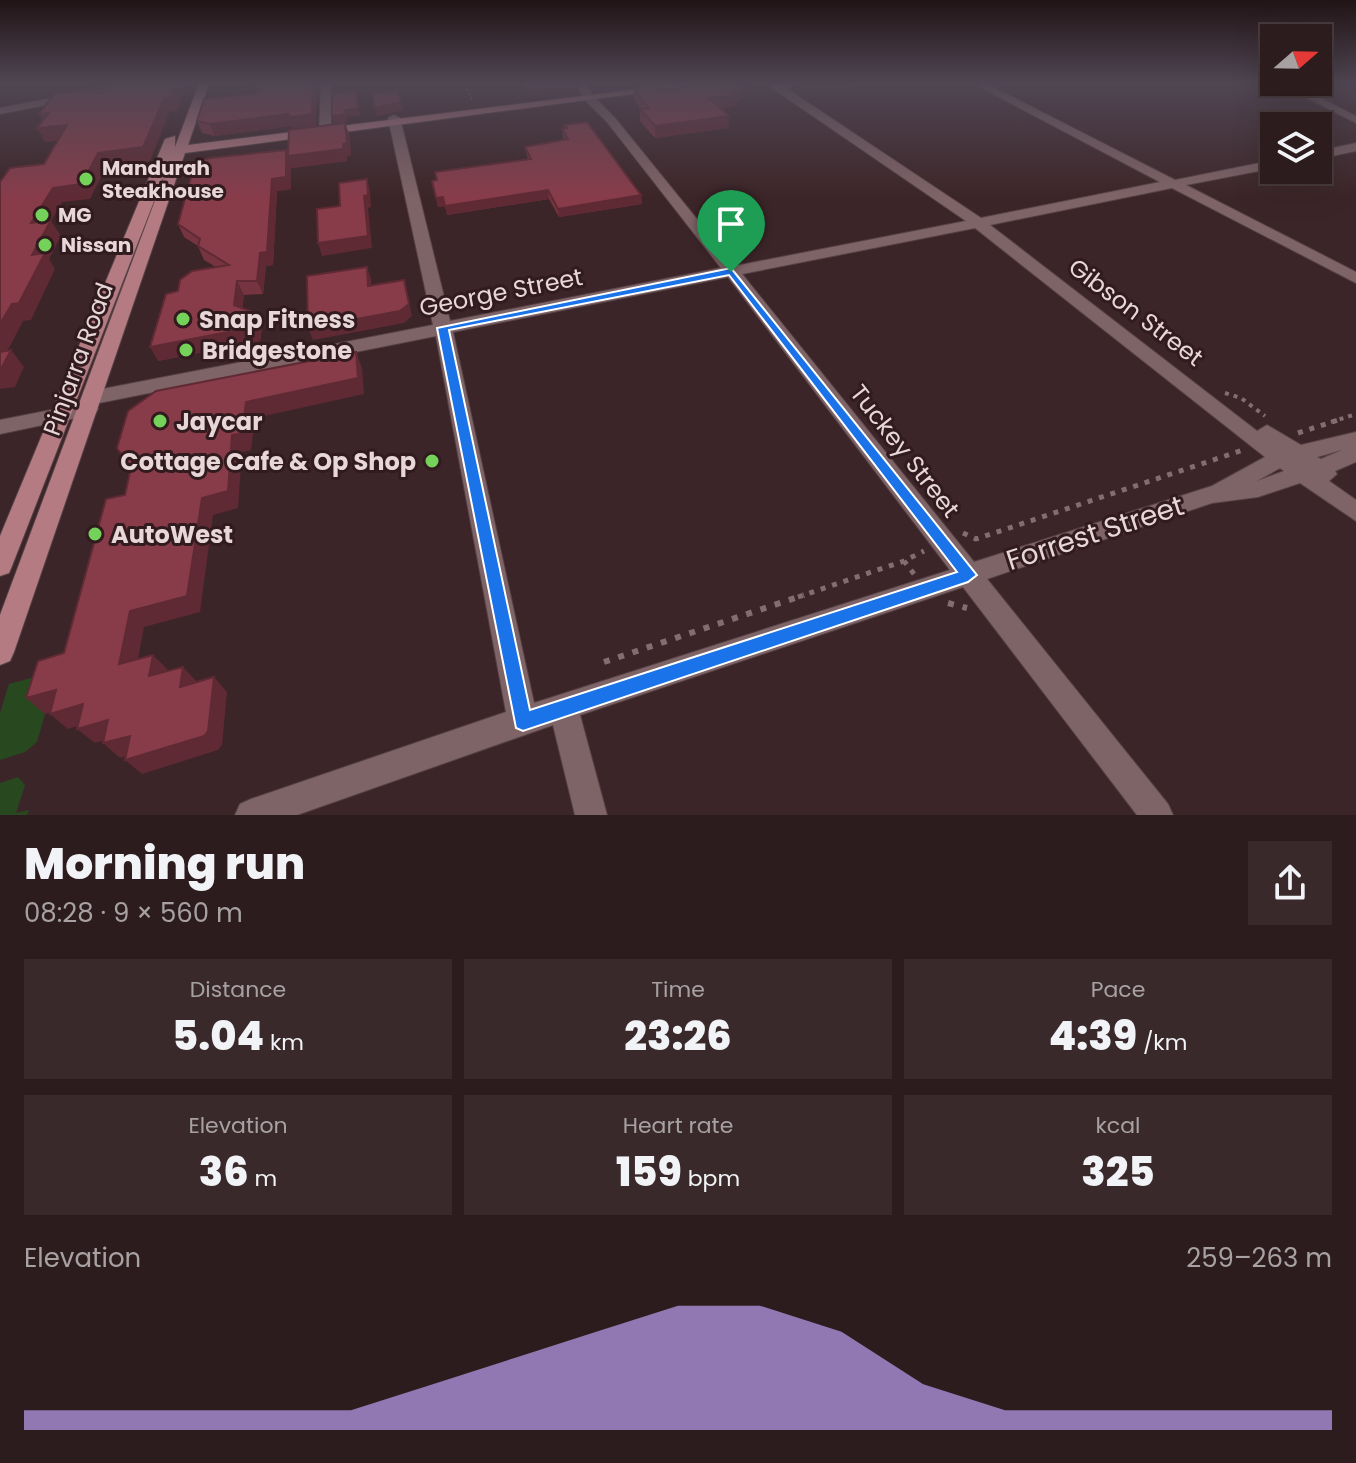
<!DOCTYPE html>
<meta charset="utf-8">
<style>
body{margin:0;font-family:Poppins,sans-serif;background:#39292b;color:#f1f3f6;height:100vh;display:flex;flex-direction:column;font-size:30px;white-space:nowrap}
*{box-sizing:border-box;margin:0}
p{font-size:26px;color:#a7a1a4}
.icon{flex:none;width:44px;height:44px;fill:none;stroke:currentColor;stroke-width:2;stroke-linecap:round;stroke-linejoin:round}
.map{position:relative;height:815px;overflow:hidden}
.panel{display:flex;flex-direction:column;background:#2d1c1e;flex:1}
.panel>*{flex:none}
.needle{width:52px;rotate:70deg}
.buttons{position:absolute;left:1260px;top:24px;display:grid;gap:16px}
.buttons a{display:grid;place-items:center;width:72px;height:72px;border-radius:0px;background:#2d1c1e;box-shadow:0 8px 32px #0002,0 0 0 2px #483a3c;font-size:40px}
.pin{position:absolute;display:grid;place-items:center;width:68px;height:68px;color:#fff;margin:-82px -34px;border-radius:50% 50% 50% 0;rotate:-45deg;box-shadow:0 0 8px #0007}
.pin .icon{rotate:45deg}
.round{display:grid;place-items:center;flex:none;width:84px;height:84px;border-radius:0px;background:#39292b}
.overview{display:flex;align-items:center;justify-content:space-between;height:136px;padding:0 24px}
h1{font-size:44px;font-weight:800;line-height:60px}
.metrics{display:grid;grid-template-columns:repeat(3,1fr);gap:12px;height:136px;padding:8px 24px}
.metrics div{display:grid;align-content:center;border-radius:0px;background:#39292b;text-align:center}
.metrics b{font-size:40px;font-weight:800}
.metrics small{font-size:22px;font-weight:400}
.metrics p{font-size:22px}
.chart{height:224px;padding:16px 24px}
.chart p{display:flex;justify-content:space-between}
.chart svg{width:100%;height:144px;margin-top:8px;fill:#bca0f2;opacity:.7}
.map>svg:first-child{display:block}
</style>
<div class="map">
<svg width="1356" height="815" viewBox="0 0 1356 815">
<rect width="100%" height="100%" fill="#3c2528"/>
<g fill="#284920">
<polygon points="57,671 37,742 25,752 0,760 0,713 9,684"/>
<polygon points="18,777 25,785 16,813 29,810 27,815 0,815 0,783"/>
</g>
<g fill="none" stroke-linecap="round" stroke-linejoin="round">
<defs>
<g id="minor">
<polygon points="321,84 331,84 331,131 325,135 319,131"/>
<path d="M577,84h10l6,12 22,22 120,148 231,-45 -194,-133v-4h8l201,134 179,-36 -186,-98h13l188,96 99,-20v8l-88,17 170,87v11l-184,-95 -182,37 267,206 10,-6 34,20 55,-13v30l-21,9 2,3 -8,7 27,19v21l-56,-38 -42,14 -46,6 -225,76 181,225 5,11h-36l-174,-228 -383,128 27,100h-32l-22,-90 -256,90h-62l5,-11 11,-5 255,-87 -70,-376 -342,68 4,5 -3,5 -95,20v-14l86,-17 -4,-5 10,-7 341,-66 -45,-207 6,-3 6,3 50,203 271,-53 -114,-146 -23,-23zM975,228l290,229 -53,29 -238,76 -232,-288zM728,277l222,293 -416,133 -81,-371zM1342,450l-21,9 -4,-2zM1280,468l4,3 -27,10z"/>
<polygon points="1280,84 1293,84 1356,116 1356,123"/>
<polygon points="73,94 77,95 77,99 0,114 0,108"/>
<polygon points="1356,143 1356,151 1318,159 1318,151"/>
</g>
<g id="major">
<polygon points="199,84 209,84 188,145 679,84 708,84 185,153 14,652 10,661 0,665 0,615 172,155 12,566 9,573 0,576 0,536 165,139 175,136 175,147"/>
<path d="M764,84h33c-7,5 -26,5 -33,0z"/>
</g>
</defs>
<use href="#minor" stroke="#554245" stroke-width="2"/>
<use href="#major" stroke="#554245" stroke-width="2"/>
<g stroke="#826e70" stroke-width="2" stroke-dasharray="2 3" stroke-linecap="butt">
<polyline points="465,84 473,102"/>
<polyline points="732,86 756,86"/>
<polyline points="804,87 921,84"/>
<polyline points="93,89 122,84"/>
</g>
<g stroke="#826e70" stroke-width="4" stroke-dasharray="4 5" stroke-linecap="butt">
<polyline points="1225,393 1241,398 1265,416"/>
<polyline points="1331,422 1356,414"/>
</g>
<g stroke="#826e70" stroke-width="5" stroke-dasharray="5 7" stroke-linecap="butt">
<polyline points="1298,433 1338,420"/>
<polyline points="963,533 976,539 1243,450"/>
<polyline points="914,574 904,561 924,551"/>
<polyline points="798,597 904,561"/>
</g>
<g stroke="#826e70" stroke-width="6" stroke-dasharray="6 9" stroke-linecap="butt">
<polyline points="948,603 967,608"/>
<polyline points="604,662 804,595"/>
</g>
<use href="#minor" fill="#7f6467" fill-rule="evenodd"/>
<use href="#major" fill="#b47b83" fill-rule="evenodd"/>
</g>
<g fill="#753440">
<polygon points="523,84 575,84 576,91 530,95"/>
<polygon points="634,89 741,90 741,101 735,102 735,106 720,108 729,116 728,128 655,138 640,121 640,109 641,109 634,100"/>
<polygon points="197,121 292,126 215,136 202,133"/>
<polygon points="345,123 349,134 351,155 347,156 347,161 292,168 291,164 291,189 277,191 273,265 266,266 263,294 244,295 242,308 262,327 260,341 158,361 178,291 216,267 204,260 198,246 184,237 178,224 288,154"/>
<polygon points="564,125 641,195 642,204 559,217 549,199 447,215 445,206 438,207 432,181 528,159 525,147 565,140 563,137 562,129 565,129"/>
</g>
<g fill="#5f2a34">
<polygon points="177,84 187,84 177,111 170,111 150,161 106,167 90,199 62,202 51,221 61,236 49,259 55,269 31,320 23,321 0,365 0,324 31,223 53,188 164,99"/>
<polygon points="313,84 317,84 316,126 293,129 292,126 215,136 210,124"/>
<polygon points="528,84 575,84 576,91 530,95"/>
<polygon points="356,90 360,116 347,117 347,122 334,124 332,116 345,110"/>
<polygon points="741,90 741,101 735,102 735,106 709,110 709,98 732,91"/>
<polygon points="401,102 403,110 377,116 375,108"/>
<polygon points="49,113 67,125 75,139 45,142 37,128 47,127 39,114"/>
<polygon points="729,116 728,128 655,138 655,126"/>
<polygon points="345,123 349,134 351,155 347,156 347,161 292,168 291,164 291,189 277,191 273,265 266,266 263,294 257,281 260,253 272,179 286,150 288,156 343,144"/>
<polygon points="367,179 370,191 371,207 368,208 372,248 322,256 318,243 364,196"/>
<polygon points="548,190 549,199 447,215 445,206"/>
<polygon points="641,195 642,204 559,217 558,209"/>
<polygon points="443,197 445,206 438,207 436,198"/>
<polygon points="367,267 371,279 372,298 368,286"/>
<polygon points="404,280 412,316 404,323 313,340 308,328"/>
<polygon points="237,281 244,295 241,319 234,305"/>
<polygon points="255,313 262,327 260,341 158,361 150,347"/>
<polygon points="11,350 24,367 15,387 0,389 0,370"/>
<polygon points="356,352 362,368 364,394 255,418 251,450 242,452 238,508 213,515 200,612 144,627 134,680 119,664 130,611 202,498 232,435 246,402"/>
<polygon points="153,655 168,670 149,676"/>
<polygon points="183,667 197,682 180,687"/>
<polygon points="214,677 227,692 222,745 218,750 142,774 125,760"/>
<polygon points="56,690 74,705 45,714 26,698"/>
<polygon points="83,704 100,719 68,729 50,714"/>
<polygon points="108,720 125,734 95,743 77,729"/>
<polygon points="130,736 146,750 120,758 103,743"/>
</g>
<g fill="#883c4a" stroke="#5f2a34" stroke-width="2">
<polygon points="112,84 177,84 171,98 164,99 143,147 98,153 82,184 53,188 31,223 51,220 32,255 45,253 19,303 12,304 0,324 0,182 10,168 44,164 67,125 37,128 49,113 39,114 55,93 110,87"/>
<polygon points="257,84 313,84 312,114 289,117 289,114 210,124 197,121 204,99 256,93"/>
<polygon points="652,84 657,84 663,90 702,84 734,84 741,90 732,91 736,95 709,98 729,116 655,126 640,109 649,108 634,89"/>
<polygon points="356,90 358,108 345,110 345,114 332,116 332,93"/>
<polygon points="398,91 401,102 375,108 372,92"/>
<polygon points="587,122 641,195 558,209 548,190 445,206 443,197 436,198 432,181 437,180 435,172 531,159 525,147 568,139 562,129 567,128 564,125"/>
<polygon points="345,123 347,143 343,144 343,149 288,156 289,130"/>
<polygon points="286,150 286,177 272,179 267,252 260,253 257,281 237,281 234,305 255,313 254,327 150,347 166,294 178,291 180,280 192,271 229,265 198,246 200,239 178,224 195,163 210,158"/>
<polygon points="367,179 368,195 364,196 368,236 318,243 317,209 340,206 339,183"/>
<polygon points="367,267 368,286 404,280 409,304 400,311 308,328 307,276"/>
<polygon points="11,350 1,369 0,370 0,352"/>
<polygon points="356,352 358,378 246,402 242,433 232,435 228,491 202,498 187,596 130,611 119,664 153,655 149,676 183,667 180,687 214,677 208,731 204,736 125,760 130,736 103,743 108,720 77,729 83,704 50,714 56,690 26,698 38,661 64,653 106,499 125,495 131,468 117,448 128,411 156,391"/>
</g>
<linearGradient id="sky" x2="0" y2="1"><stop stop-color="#211416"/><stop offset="0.42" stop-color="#504653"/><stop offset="1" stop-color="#504653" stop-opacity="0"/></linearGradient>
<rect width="1356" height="198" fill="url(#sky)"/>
<path fill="#1a73e8" stroke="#fff" stroke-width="2" fill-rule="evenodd" d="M731,268l246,307 -9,7 -445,149 -7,-3 -79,-400zM729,275l228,297 -427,138 -81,-380z"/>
<g fill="#74d25b" stroke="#311b1e" stroke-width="3">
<circle cx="86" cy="179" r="8"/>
<circle cx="42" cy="215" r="8"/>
<circle cx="45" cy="245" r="8"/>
<circle cx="183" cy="319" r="8"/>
<circle cx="186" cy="350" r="8"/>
<circle cx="160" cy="421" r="8"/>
<circle cx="432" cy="461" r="8"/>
<circle cx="95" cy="534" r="8"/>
</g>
<g text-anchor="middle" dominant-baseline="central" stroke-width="6" stroke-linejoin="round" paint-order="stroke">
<g font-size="20" font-weight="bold" fill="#e7d7d9" stroke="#311b1e" text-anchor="start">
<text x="102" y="168">Mandurah<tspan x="102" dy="23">Steakhouse</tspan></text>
<text x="58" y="215">MG</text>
<text x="61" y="245">Nissan</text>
</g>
<g font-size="24" fill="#e7d7d9" stroke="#311b1e">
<text transform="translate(501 292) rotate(-11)">George Street</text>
<text transform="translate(1136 312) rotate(37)">Gibson Street</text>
<text transform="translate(78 359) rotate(-70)">Pinjarra Road</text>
<text transform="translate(905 451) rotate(52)">Tuckey Street</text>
</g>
<g font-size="24" font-weight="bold" fill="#e7d7d9" stroke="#311b1e" text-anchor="start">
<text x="199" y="319">Snap Fitness</text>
<text x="202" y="350">Bridgestone</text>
<text x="176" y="421">Jaycar</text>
<text x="416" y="461" text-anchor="end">Cottage Cafe &amp; Op Shop</text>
<text x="111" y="534">AutoWest</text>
</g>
<g font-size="28" fill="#e7d7d9" stroke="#311b1e">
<text transform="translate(1095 533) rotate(-18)">Forrest Street</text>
</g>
</g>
</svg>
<div class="buttons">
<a><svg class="needle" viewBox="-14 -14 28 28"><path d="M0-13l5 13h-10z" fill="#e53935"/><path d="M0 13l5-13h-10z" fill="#a7a1a4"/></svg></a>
<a><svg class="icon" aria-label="layers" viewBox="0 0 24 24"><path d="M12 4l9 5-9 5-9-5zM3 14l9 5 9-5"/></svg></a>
</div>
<div class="pin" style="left:731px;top:272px;background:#1e9e55"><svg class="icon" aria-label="arrive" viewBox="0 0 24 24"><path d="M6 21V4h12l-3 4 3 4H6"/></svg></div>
</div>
<section class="panel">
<div class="overview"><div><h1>Morning run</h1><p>08:28 · 9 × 560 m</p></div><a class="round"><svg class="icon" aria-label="share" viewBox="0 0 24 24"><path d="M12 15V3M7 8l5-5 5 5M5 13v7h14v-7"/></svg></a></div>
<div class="metrics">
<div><p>Distance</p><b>5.04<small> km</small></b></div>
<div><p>Time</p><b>23:26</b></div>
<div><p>Pace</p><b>4:39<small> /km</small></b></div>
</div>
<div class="metrics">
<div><p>Elevation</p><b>36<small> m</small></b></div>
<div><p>Heart rate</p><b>159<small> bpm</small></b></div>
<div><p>kcal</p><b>325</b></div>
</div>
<div class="chart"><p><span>Elevation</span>259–263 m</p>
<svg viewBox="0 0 160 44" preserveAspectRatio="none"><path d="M0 44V38L10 38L20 38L30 38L40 38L50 30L60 22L70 14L80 6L90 6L100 14L110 30L120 38L130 38L140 38L150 38L160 38V44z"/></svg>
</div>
</section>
